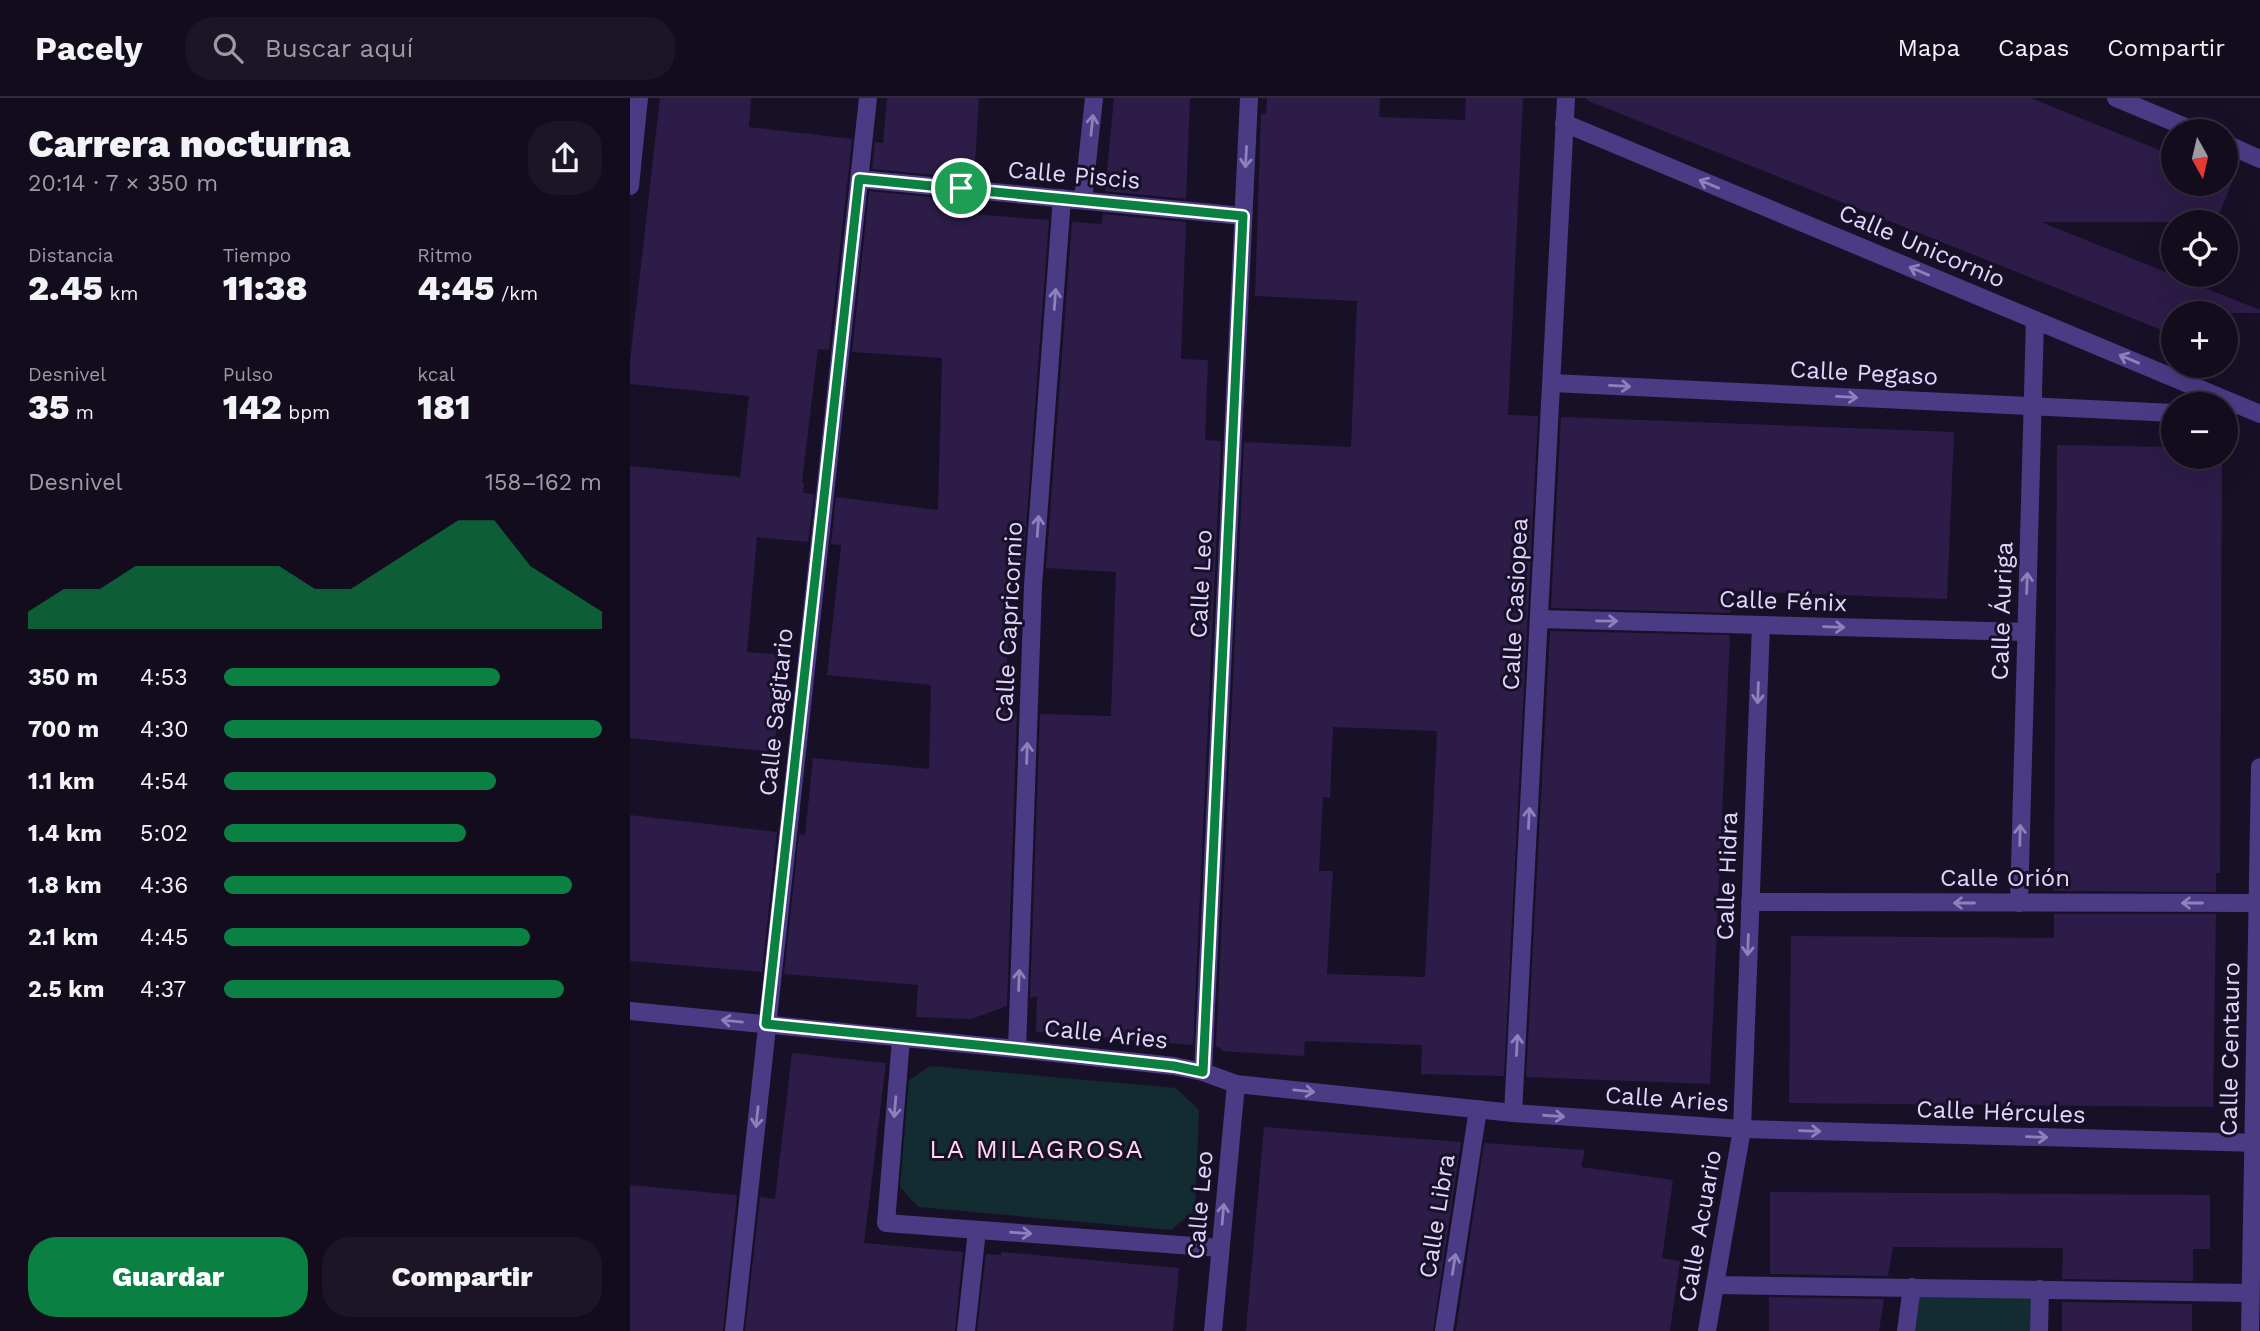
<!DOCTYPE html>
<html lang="es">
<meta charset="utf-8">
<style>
body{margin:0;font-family:"Work Sans",sans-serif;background:#1b1526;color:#f1f3f6;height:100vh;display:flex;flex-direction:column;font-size:26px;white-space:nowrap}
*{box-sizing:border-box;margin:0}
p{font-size:23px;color:#9c9ba4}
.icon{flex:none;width:38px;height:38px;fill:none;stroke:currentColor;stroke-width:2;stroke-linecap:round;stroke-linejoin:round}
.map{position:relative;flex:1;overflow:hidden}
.drawer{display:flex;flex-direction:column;background:#120c1d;width:630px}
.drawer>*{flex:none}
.needle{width:46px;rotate:172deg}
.controls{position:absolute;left:1531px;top:21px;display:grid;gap:14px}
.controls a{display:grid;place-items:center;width:77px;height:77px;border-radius:50%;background:#120c1d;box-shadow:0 7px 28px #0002,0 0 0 2px #312c3b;font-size:35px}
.pin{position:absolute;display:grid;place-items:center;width:60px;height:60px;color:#fff;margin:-30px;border:4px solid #fff;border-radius:50%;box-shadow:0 2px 7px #0007}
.round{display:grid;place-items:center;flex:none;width:74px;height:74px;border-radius:28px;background:#1b1526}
.head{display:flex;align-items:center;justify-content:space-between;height:119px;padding:0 28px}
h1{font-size:38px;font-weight:800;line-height:52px}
.stats{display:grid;grid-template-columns:repeat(3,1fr);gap:10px;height:119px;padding:7px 28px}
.stats div{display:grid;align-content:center}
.stats b{font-size:35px;font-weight:800}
.stats small{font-size:19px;font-weight:400}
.stats p{font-size:19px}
.chart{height:196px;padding:14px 28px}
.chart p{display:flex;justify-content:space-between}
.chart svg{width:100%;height:126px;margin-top:7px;fill:#0b8043;opacity:.7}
.primary-button{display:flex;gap:14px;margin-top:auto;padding:14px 28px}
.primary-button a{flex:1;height:80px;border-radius:28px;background:#0b8043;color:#fff;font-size:28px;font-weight:800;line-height:80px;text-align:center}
.primary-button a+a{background:#1b1526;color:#f1f3f6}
ul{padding:0 28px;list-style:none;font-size:23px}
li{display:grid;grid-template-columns:112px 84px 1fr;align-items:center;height:52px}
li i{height:18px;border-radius:9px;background:#0b8043}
header{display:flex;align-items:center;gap:42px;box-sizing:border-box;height:98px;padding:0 35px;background:#120c1d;border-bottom:2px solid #312c3b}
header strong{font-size:33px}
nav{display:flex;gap:38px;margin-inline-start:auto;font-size:24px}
.search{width:490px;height:63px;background:#1b1526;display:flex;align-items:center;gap:18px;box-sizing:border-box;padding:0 24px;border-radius:28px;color:#9c9ba4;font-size:26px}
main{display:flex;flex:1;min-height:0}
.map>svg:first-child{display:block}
</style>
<header>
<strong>Pacely</strong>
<div class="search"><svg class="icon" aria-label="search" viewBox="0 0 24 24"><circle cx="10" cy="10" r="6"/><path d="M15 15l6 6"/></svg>Buscar aquí</div>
<nav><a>Mapa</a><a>Capas</a><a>Compartir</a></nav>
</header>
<main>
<section class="drawer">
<div class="head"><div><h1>Carrera nocturna</h1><p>20:14 · 7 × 350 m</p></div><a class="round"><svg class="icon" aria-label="share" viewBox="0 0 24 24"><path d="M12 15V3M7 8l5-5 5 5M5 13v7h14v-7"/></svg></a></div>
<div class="stats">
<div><p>Distancia</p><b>2.45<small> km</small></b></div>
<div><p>Tiempo</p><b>11:38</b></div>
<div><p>Ritmo</p><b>4:45<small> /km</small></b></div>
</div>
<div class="stats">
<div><p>Desnivel</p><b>35<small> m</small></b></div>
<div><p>Pulso</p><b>142<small> bpm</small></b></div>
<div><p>kcal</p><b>181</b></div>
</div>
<div class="chart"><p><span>Desnivel</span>158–162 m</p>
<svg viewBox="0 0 160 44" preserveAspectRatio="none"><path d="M0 44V38L10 30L20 30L30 22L40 22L50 22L60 22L70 22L80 30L90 30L100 22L110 14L120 6L130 6L140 22L150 30L160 38V44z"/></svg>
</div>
<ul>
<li><b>350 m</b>4:53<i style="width:73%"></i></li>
<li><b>700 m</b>4:30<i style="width:100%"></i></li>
<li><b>1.1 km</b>4:54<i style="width:72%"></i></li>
<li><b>1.4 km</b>5:02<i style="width:64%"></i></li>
<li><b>1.8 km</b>4:36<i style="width:92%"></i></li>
<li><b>2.1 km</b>4:45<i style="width:81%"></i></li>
<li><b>2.5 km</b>4:37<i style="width:90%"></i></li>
</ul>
<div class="primary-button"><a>Guardar</a><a>Compartir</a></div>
</section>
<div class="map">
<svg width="1630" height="1233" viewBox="0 0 1630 1233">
<rect width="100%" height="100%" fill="#181027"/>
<g fill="#132c31">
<polygon points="300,968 546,990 569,1012 565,1112 541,1132 288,1109 270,1089 279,982"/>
<polygon points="1282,1189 1410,1191 1409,1233 1276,1233"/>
</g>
<g fill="#2c1c47" fill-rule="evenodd">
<polygon points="30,0 121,0 119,29 222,41 199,252 188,251 172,384 174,385 173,395 184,396 178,444 127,439 117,554 154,557 144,654 0,640 0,368 110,379 119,298 0,286 0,263"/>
<polygon points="257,0 349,0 344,81 242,71 245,44 253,45"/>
<polygon points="484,0 560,0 556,101 475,93"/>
<path d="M637,0h113l-1,19 86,3 1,-22h57l-15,317 30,1 -34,660 -83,-2 1,-29 -117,-4 -1,15 -83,-5v-3l-5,-1 28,-605 107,5 6,-146 -102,-5 6,-182h5zM703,629l104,4 -12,246 -98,-3 6,-103h-14l4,-74 7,1z"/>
<polygon points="957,0 1401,0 1544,58 1544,86 1596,86 1596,79 1603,82 1586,124 1411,124 1630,212 1630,215 1544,215 1544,237 956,2"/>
<polygon points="239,93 342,103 342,116 419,122 393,469 381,468 375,615 387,615 377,908 341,921 286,919 288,887 154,876 169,736 175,737 183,660 299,671 301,587 197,577 211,447 201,446 206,399 308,412 312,260 222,254"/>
<polygon points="473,116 556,124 551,261 578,262 575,342 591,343 563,947 406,934 407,898 400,900 410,616 481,618 486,474 416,470 442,124 472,126"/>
<polygon points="931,319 1324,334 1317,501 1102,493 1101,515 921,510"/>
<polygon points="1427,347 1544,349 1544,359 1592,359 1590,775 1586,775 1586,794 1424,793"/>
<polygon points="920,533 1100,537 1080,986 896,979"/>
<polygon points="0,717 147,734 132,874 0,863"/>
<polygon points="1424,816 1586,816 1583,1009 1159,1005 1161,838 1424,840"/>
<polygon points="162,955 256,965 234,1145 333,1154 325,1233 115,1233 130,1099 145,1101"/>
<polygon points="634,1029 831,1044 803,1233 616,1233"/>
<polygon points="854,1045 955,1052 951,1069 1043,1082 1032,1160 1050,1163 1040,1233 826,1233"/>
<polygon points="0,1087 107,1097 93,1233 0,1233"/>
<polygon points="1140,1094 1580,1097 1580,1151 1563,1151 1563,1183 1432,1181 1433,1150 1263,1149 1258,1178 1140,1176"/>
<polygon points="371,1154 549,1170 543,1233 347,1233 356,1156 371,1157"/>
<polygon points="1139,1199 1254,1201 1249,1233 1139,1233"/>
<polygon points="1432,1204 1562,1206 1562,1233 1432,1233"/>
</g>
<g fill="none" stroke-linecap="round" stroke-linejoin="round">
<g stroke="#4b3b85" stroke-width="18">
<polyline points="1085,1187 1620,1195"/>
<polyline points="1276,1233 1282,1189"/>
<polyline points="1409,1233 1410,1191"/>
</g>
<g stroke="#4b3b85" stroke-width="18">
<polyline points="934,25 1630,316"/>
<polyline points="229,81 613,118"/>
<polyline points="0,88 9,0"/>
<polyline points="453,102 464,0"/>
<polyline points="922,285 1544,315"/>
<polyline points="909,521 1396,534"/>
<polyline points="1120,804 1630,805"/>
<polyline points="1389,805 1405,222"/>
<polyline points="0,913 387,951 544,968 573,974 606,986 883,1015 1112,1031 1630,1045"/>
<polyline points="271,941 256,1125 590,1150"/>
<polyline points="387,951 403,487 432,100"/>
<polyline points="573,974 619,0"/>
<polyline points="883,1015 936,0"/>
<polyline points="104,1233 238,0"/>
<polyline points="336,1233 347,1132"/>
<polyline points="583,1233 606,986"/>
<polyline points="814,1233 848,1011"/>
<polyline points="1077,1233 1112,1031 1131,527"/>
<polyline points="1620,1233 1630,669"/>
</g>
<g stroke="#4b3b85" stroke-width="18">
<polyline points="1486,0 1565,33"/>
<polyline points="1596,46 1630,61"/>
</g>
</g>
<defs><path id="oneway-shaft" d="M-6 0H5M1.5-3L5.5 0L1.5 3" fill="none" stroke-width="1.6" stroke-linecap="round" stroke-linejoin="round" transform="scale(1.75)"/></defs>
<g stroke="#8e81bb">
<use href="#oneway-shaft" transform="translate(462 27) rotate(-84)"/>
<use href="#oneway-shaft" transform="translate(616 59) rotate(93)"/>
<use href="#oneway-shaft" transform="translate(1079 86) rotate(-157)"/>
<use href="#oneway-shaft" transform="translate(1289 173) rotate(-157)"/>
<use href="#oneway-shaft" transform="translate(425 201) rotate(-86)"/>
<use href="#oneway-shaft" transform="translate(1499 261) rotate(-157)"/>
<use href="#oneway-shaft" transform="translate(990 288) rotate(3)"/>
<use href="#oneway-shaft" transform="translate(1217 299) rotate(3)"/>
<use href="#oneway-shaft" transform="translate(408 428) rotate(-86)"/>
<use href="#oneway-shaft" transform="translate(1397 485) rotate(-88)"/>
<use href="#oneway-shaft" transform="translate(977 523) rotate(1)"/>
<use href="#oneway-shaft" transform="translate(1204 529) rotate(2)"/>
<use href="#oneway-shaft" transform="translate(1128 595) rotate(92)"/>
<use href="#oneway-shaft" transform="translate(397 655) rotate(-88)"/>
<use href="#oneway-shaft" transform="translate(899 720) rotate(-87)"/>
<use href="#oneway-shaft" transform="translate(1390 737) rotate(-89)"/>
<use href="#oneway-shaft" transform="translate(1334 805) rotate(-180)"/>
<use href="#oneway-shaft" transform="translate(1562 805) rotate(-180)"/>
<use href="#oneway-shaft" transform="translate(1118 847) rotate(92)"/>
<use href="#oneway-shaft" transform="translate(389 882) rotate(-88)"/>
<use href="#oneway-shaft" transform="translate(102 923) rotate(-174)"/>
<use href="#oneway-shaft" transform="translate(887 947) rotate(-87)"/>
<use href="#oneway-shaft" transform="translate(674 993) rotate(6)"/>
<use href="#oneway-shaft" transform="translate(265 1009) rotate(95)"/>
<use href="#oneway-shaft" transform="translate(924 1018) rotate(4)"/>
<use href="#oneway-shaft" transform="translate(127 1019) rotate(96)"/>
<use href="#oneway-shaft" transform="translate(1180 1033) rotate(2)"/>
<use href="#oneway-shaft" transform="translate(1407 1039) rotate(2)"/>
<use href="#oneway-shaft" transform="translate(593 1116) rotate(-85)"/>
<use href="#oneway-shaft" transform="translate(391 1135) rotate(4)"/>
<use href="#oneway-shaft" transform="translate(824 1166) rotate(-81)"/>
</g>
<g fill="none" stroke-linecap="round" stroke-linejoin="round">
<defs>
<polygon id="route" points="229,81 613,118 573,974 544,968 387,951 136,926"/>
</defs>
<use href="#route" stroke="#fff" stroke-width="14"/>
<use href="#route" stroke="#0b8043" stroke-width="9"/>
</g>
<g text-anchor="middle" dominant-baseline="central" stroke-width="6" stroke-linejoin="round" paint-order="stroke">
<g font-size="24" fill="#e1d6fe" stroke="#181027">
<text transform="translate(444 77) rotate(5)">Calle Piscis</text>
<text transform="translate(1292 148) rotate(23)">Calle Unicornio</text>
<text transform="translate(1234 275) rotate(3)">Calle Pegaso</text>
<text transform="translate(571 486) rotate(-87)">Calle Leo</text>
<text transform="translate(1153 503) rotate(2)">Calle Fénix</text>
<text transform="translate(885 506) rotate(-87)">Calle Casiopea</text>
<text transform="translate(1372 513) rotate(-88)">Calle Áuriga</text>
<text transform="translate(379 524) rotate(-87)">Calle Capricornio</text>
<text transform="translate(146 614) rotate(-84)">Calle Sagitario</text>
<text transform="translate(1097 778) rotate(-88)">Calle Hidra</text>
<text x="1375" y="780">Calle Orión</text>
<text transform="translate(476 936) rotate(6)">Calle Aries</text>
<text transform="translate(1600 951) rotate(-89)">Calle Centauro</text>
<text transform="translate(1037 1001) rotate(4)">Calle Aries</text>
<text transform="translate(1371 1014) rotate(2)">Calle Hércules</text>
<text transform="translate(570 1107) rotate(-85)">Calle Leo</text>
<text transform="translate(807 1118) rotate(-81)">Calle Libra</text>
<text transform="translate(1070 1128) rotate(-80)">Calle Acuario</text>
</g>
<g font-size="26" letter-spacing="2" fill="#fed8ea" stroke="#181027">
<text x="407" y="1051">LA MILAGROSA</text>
</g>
</g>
</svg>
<div class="controls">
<a><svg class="needle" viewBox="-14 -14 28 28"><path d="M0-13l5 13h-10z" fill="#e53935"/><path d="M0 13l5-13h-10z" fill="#9c9ba4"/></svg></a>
<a><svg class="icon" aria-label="locate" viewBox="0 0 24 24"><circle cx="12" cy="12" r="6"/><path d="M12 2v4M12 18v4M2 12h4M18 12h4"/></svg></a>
<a>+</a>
<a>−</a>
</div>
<div class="pin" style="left:331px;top:90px;background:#1e9e55"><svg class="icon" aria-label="arrive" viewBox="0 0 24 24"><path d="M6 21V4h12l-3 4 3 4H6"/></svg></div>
</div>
</main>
